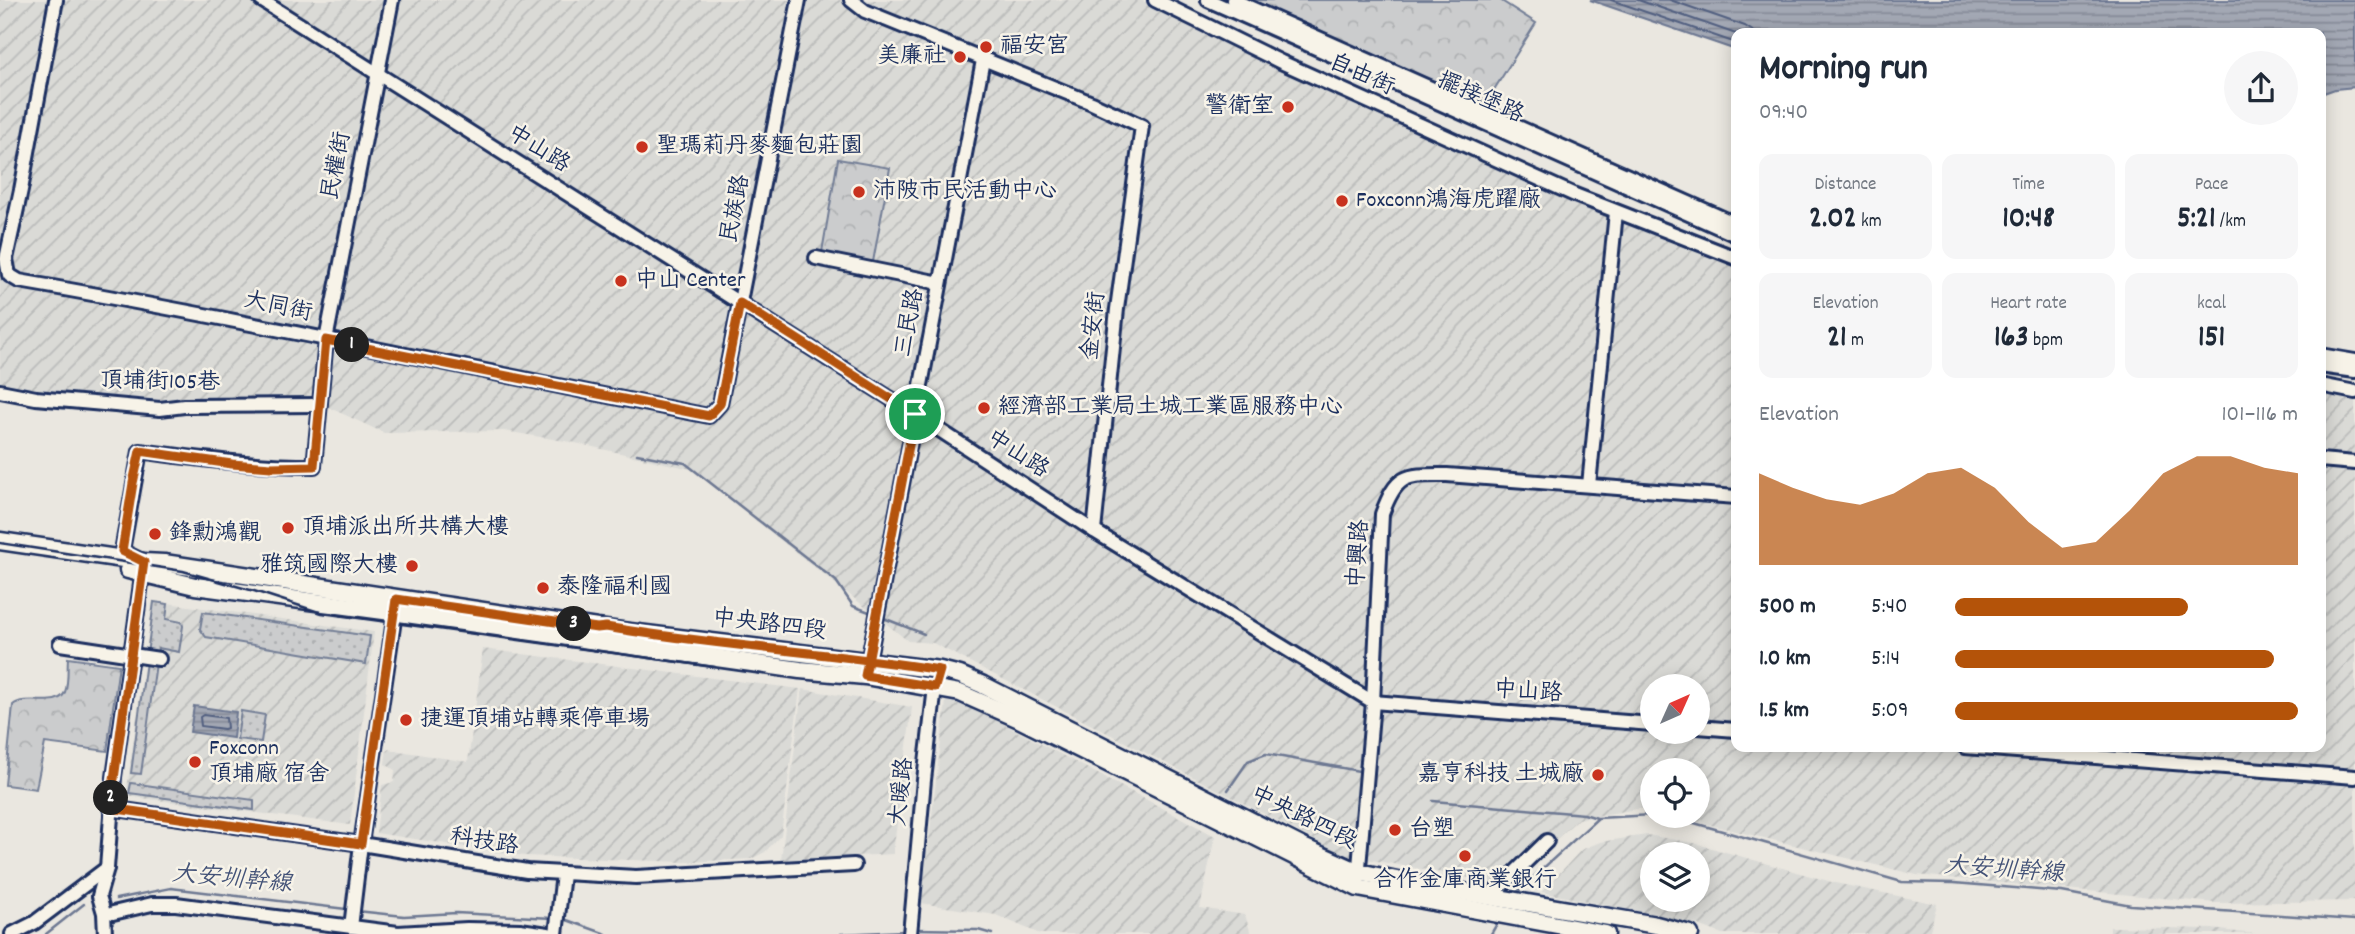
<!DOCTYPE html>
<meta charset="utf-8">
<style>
body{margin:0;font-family:Dekko,"LXGW WenKai TC",sans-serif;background:#f6f6f7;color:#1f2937;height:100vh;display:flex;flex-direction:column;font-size:26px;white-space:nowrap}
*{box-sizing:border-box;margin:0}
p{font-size:23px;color:#747a83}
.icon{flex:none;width:38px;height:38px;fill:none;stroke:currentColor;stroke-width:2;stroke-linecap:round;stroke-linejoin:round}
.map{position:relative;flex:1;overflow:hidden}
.panel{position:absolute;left:1731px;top:28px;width:595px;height:724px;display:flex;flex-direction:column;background:#fff;border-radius:14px;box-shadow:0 4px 18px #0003}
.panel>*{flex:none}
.needle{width:46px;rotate:45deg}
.buttons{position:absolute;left:1640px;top:674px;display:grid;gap:14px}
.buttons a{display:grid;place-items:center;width:70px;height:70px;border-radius:50%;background:#fff;box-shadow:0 4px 18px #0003;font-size:35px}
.pin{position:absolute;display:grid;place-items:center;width:60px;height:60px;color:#fff;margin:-30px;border:4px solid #fff;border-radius:50%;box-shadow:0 2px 7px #0007}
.km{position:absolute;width:35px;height:35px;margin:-18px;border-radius:50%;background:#222;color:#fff;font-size:19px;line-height:35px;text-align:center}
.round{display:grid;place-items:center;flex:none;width:74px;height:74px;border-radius:37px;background:#f6f6f7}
.headline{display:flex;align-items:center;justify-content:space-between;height:119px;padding:0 28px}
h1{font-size:38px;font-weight:700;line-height:52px}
.metrics{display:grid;grid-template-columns:repeat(3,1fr);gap:10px;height:119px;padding:7px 28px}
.metrics div{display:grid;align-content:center;border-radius:14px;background:#f6f6f7;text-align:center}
.metrics b{font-size:30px;font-weight:700}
.metrics small{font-size:19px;font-weight:400}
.metrics p{font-size:19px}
.chart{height:196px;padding:14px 28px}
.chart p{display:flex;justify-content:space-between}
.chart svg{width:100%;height:126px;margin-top:7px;fill:#b45309;opacity:.7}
ul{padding:0 28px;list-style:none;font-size:23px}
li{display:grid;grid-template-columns:112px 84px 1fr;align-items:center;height:52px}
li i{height:18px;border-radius:9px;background:#b45309}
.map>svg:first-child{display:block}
</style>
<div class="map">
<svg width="2355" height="934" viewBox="0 0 2355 934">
<defs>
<pattern id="industrial-furrows" width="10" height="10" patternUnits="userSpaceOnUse" patternTransform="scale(1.75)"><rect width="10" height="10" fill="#dadad6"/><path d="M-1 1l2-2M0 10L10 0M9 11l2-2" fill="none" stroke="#babbba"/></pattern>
<pattern id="grass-dots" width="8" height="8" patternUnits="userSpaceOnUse" patternTransform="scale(1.75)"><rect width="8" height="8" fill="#cbcccd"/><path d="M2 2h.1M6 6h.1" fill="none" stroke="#aeb0b2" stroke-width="1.8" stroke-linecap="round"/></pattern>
<pattern id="park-crowns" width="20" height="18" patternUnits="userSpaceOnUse" patternTransform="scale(1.75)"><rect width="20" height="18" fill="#cbcccd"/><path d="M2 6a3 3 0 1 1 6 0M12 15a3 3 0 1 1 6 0" fill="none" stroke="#aeb0b2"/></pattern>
<pattern id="water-rules" width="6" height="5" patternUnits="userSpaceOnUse" patternTransform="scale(1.75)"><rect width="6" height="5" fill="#a3a8b4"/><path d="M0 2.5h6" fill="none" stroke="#848996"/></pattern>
</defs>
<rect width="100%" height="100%" fill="#eae7e0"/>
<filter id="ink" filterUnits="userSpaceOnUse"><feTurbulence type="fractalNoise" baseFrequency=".0143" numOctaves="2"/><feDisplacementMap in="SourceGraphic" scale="14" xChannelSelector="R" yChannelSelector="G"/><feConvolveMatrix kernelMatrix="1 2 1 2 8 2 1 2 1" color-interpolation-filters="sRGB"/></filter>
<g filter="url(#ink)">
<g fill="url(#industrial-furrows)" fill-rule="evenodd">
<path d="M0,0h1141l166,84 299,131 130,52v480h584l1,-352 34,4v502l-139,2 -299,-28 -243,-59h24v-46h-46v40l-9,-2 -65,11 -70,66 -164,-30 -411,-212 -25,-2 -217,-172 -120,-27 -67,-11 -120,2 -71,-33h-148l-130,-11 -35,-5zM1652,686h46v46h-46z"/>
<polygon points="153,601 374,632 350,825 126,796"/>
<polygon points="483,649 800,689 781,835 765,852 751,859 684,862 525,856 376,833 382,785 394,782 395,770 385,764 387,749 468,762"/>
<polygon points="802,689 912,707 893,854 781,860"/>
<polygon points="946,701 973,708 1215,836 1200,908 1245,915 1251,934 1040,934 996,915 921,903"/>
<path d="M1647,835l47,8 141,40 102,21 -8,30h-207l-26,-10 -154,-32 39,-42 19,-8zM1652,854h46v46h-46z"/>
<polygon points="2110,927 2212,929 2254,934 2110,934"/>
</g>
<g fill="url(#grass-dots)" stroke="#737e96" stroke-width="2">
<polygon points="154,602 168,604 166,619 182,622 183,626 179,652 158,648 141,774 131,773"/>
<polygon points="203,612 370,636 366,664 206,637 200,629"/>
<polygon points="241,711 265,715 261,742 237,739"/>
<polygon points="131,783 254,800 254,810 129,793"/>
</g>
<g fill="url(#park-crowns)" stroke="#737e96" stroke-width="2">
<polygon points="1251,0 1500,0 1536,23 1485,104"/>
<polygon points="838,159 890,168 873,262 822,252"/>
<path d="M68,658l51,7 -12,86 -62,-8 -9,46 -31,-4 8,-80c14,-11 45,4 52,-13 4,-10 2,-24 3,-34z"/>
</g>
<g fill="url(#water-rules)" stroke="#6d7892" stroke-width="2">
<polygon points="1590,0 2355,0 2355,87 2335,89 2321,94 2320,33 1736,33 1736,50"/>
<polygon points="194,706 236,712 233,738 190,732"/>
</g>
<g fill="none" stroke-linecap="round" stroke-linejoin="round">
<g stroke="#515f80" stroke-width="2">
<polyline points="1611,0 1736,43"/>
<polyline points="1638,0 1736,34"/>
<polyline points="1670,0 1745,26 1756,33"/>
<polygon points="203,715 226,718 227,728 224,729 201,726 200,717"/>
</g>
<g stroke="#6d7892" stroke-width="2.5">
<polyline points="637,454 685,463 836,581 853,606 872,613"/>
<polyline points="881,617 924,634"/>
<polyline points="1228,790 1248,761 1266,754 1359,771"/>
<polyline points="1433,801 1584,814 1597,818"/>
<polyline points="1657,816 1680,819 1902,882 1954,883 2062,892 2131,905 2355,920"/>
<polyline points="1514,895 1598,818 1652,815"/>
<polyline points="116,899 171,888 346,909"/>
<polyline points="357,911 404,916 456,913 552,918"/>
<polyline points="564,919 606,934"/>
<polyline points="915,929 978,930 992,934"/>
<polyline points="46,934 84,904"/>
<polyline points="841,934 905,931"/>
<polyline points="1491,934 1498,922"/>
</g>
<defs>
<g id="minor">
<path d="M56,0l-35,190 -15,69 3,16 10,6c231,40 460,90 690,135l11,-12 79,-404"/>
<polyline points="261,0 915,414 1094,531 1373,702 1652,724"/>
<polyline points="851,0 865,11 1092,103 1142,126 1117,309 1094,531"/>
<polyline points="1155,0 1281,62 1575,195 1736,258"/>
<polyline points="1208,0 1736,235"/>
<polyline points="1233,0 1736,224"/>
<polyline points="816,258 940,283"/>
<polyline points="2320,355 2355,361"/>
<polyline points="2320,366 2355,371"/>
<polyline points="2320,385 2355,392"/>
<polyline points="0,391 36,398 160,409 184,406 319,405"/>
<polyline points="2320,460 2355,463"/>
<polyline points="1589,485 1616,212"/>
<polyline points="60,644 159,659"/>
<polyline points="867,668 983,60"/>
<polyline points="1698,727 1736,730"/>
<polyline points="1965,747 2355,777"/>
<polyline points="110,808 361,844 527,871 636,877 854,865"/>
<path d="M1358,879l15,-177 9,-188c15,-41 24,-39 65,-39l289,22"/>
<polyline points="1490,897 1547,841"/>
<polyline points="113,913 152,904 176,904 398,933 467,929 520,930 548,934"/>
<polyline points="351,927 361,844 396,606"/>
<path d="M12,934l22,-11 73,-55 7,-91 30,-215 -22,-11 18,-100c58,8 115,15 174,15l12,-126 66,-340"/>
<polyline points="105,934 104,913 99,896 107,868"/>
<polyline points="556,934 563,874"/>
<polyline points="910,934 924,780 935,687 940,670"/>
</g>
<g id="major">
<polyline points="0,541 144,562 164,563 597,628 940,670 960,675 983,685 1303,847 1359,872 1411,883 1656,925 1690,934"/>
<polyline points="128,570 195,586 406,614 800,670 865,676 960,693 1019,719 1358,888 1606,934"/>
</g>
</defs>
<use href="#minor" stroke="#1b2f5e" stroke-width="18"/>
<use href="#major" stroke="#1b2f5e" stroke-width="21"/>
<use href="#minor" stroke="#f7f3e8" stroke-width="12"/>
<use href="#major" stroke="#f7f3e8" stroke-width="16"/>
<polyline stroke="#1b2f5e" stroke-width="2.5" points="0,543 183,571 254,591 322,613 715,667"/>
</g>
</g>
<g fill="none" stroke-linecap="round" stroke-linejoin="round" filter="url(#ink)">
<defs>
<path id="route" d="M915,414l-175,-111 -20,101 -11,12 -383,-76 -12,126 -43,1 -39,-3 -92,-13 -7,32 -11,68 22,11 -34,246 251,36 35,-245 201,29 9,-1c110,19 223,25 334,43l-5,17 -70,-11 3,-15 47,-247"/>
</defs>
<use href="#route" stroke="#fff" stroke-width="14"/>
<use href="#route" stroke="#b45309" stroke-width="9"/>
</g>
<g fill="#c8321e" stroke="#f7f3e8" stroke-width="2.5">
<circle cx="986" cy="47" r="7"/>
<circle cx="960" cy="57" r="7"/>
<circle cx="1288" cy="107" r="7"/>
<circle cx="642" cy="147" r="7"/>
<circle cx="859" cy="192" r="7"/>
<circle cx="1342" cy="201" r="7"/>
<circle cx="621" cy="281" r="7"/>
<circle cx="984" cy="408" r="7"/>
<circle cx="288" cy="528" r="7"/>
<circle cx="155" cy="534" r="7"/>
<circle cx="412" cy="566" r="7"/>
<circle cx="543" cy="588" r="7"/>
<circle cx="406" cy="720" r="7"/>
<circle cx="195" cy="762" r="7"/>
<circle cx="1598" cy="775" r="7"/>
<circle cx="1395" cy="830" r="7"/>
<circle cx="1465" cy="856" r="7"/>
</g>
<g text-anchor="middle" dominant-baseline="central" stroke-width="5" stroke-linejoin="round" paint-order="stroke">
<g font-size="23" fill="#1b2f5e" stroke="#f7f3e8" text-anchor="start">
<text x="1000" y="47">福安宮</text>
<text x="946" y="57" text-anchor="end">美廉社</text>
<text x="1274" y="107" text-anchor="end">警衛室</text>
<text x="656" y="147">聖瑪莉丹麥麵包莊園</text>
<text x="873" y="192">沛陂市民活動中心</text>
<text x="1356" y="201">Foxconn鴻海虎躍廠</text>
<text x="635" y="281">中山 Center</text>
<text x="998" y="408">經濟部工業局土城工業區服務中心</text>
<text x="302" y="528">頂埔派出所共構大樓</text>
<text x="169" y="534">鋒勳鴻觀</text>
<text x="398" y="566" text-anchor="end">雅筑國際大樓</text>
<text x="557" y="588">泰隆福利國</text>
<text x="420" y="720">捷運頂埔站轉乘停車場</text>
<text x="209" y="749">Foxconn<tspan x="209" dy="26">頂埔廠 宿舍</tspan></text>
<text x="1584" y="775" text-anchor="end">嘉亨科技 土城廠</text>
<text x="1409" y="830">台塑</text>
<text x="1465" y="881" text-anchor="middle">合作金庫商業銀行</text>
</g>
<g font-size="23" fill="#1b2f5e" stroke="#f7f3e8">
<text transform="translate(1361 76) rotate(24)">自由街</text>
<text transform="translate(1480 99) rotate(24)">擺接堡路</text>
<text transform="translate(538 150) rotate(32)">中山路</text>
<text transform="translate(338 166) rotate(-79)">民權街</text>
<text transform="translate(737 209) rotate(-79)">民族路</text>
<text transform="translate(278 308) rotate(12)">大同街</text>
<text transform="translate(911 323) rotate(-79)">三民路</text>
<text transform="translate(1095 326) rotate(-84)">金安街</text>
<text transform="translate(160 383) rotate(1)">頂埔街105巷</text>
<text transform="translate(1017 455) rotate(33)">中山路</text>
<text transform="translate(1360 554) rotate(-86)">中興路</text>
<text transform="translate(769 626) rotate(7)">中央路四段</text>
<text transform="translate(1528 693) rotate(4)">中山路</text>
<text transform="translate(903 792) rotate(-84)">大暖路</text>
<text transform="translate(1303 819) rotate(26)">中央路四段</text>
<text transform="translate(484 843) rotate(9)">科技路</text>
</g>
<g font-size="24" font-style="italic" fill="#445378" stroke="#f7f3e8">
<text transform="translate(2004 871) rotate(4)">大安圳幹線</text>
<text transform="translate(232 880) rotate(5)">大安圳幹線</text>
</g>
</g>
</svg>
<div class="buttons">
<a><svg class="needle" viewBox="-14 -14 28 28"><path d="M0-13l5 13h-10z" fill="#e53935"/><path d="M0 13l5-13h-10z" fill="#747a83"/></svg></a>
<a><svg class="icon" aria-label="locate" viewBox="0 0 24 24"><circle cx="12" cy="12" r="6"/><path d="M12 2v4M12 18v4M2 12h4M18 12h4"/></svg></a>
<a><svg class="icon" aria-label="layers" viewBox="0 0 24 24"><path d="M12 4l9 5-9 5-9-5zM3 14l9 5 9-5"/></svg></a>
</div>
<div class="pin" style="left:915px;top:414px;background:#1e9e55"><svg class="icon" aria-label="arrive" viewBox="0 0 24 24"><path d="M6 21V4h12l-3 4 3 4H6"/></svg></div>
<b class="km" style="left:352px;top:345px">1</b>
<b class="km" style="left:111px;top:798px">2</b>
<b class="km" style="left:574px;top:624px">3</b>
<section class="panel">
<div class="headline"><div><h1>Morning run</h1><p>09:40</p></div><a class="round"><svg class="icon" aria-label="share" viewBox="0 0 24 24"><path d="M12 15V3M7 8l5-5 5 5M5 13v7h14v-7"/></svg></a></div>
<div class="metrics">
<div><p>Distance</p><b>2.02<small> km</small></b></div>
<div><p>Time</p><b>10:48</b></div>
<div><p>Pace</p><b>5:21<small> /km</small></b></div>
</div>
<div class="metrics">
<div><p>Elevation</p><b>21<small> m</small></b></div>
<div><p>Heart rate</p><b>163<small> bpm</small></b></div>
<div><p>kcal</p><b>151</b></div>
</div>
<div class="chart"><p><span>Elevation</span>101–116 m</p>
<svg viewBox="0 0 160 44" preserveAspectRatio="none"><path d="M0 44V12L10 17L20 21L30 23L40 19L50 12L60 10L70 17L80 29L90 38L100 36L110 25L120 12L130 6L140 6L150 10L160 12V44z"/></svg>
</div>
<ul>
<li><b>500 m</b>5:40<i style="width:68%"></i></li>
<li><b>1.0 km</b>5:14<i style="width:93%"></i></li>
<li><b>1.5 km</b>5:09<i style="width:100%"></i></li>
</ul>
</section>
</div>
